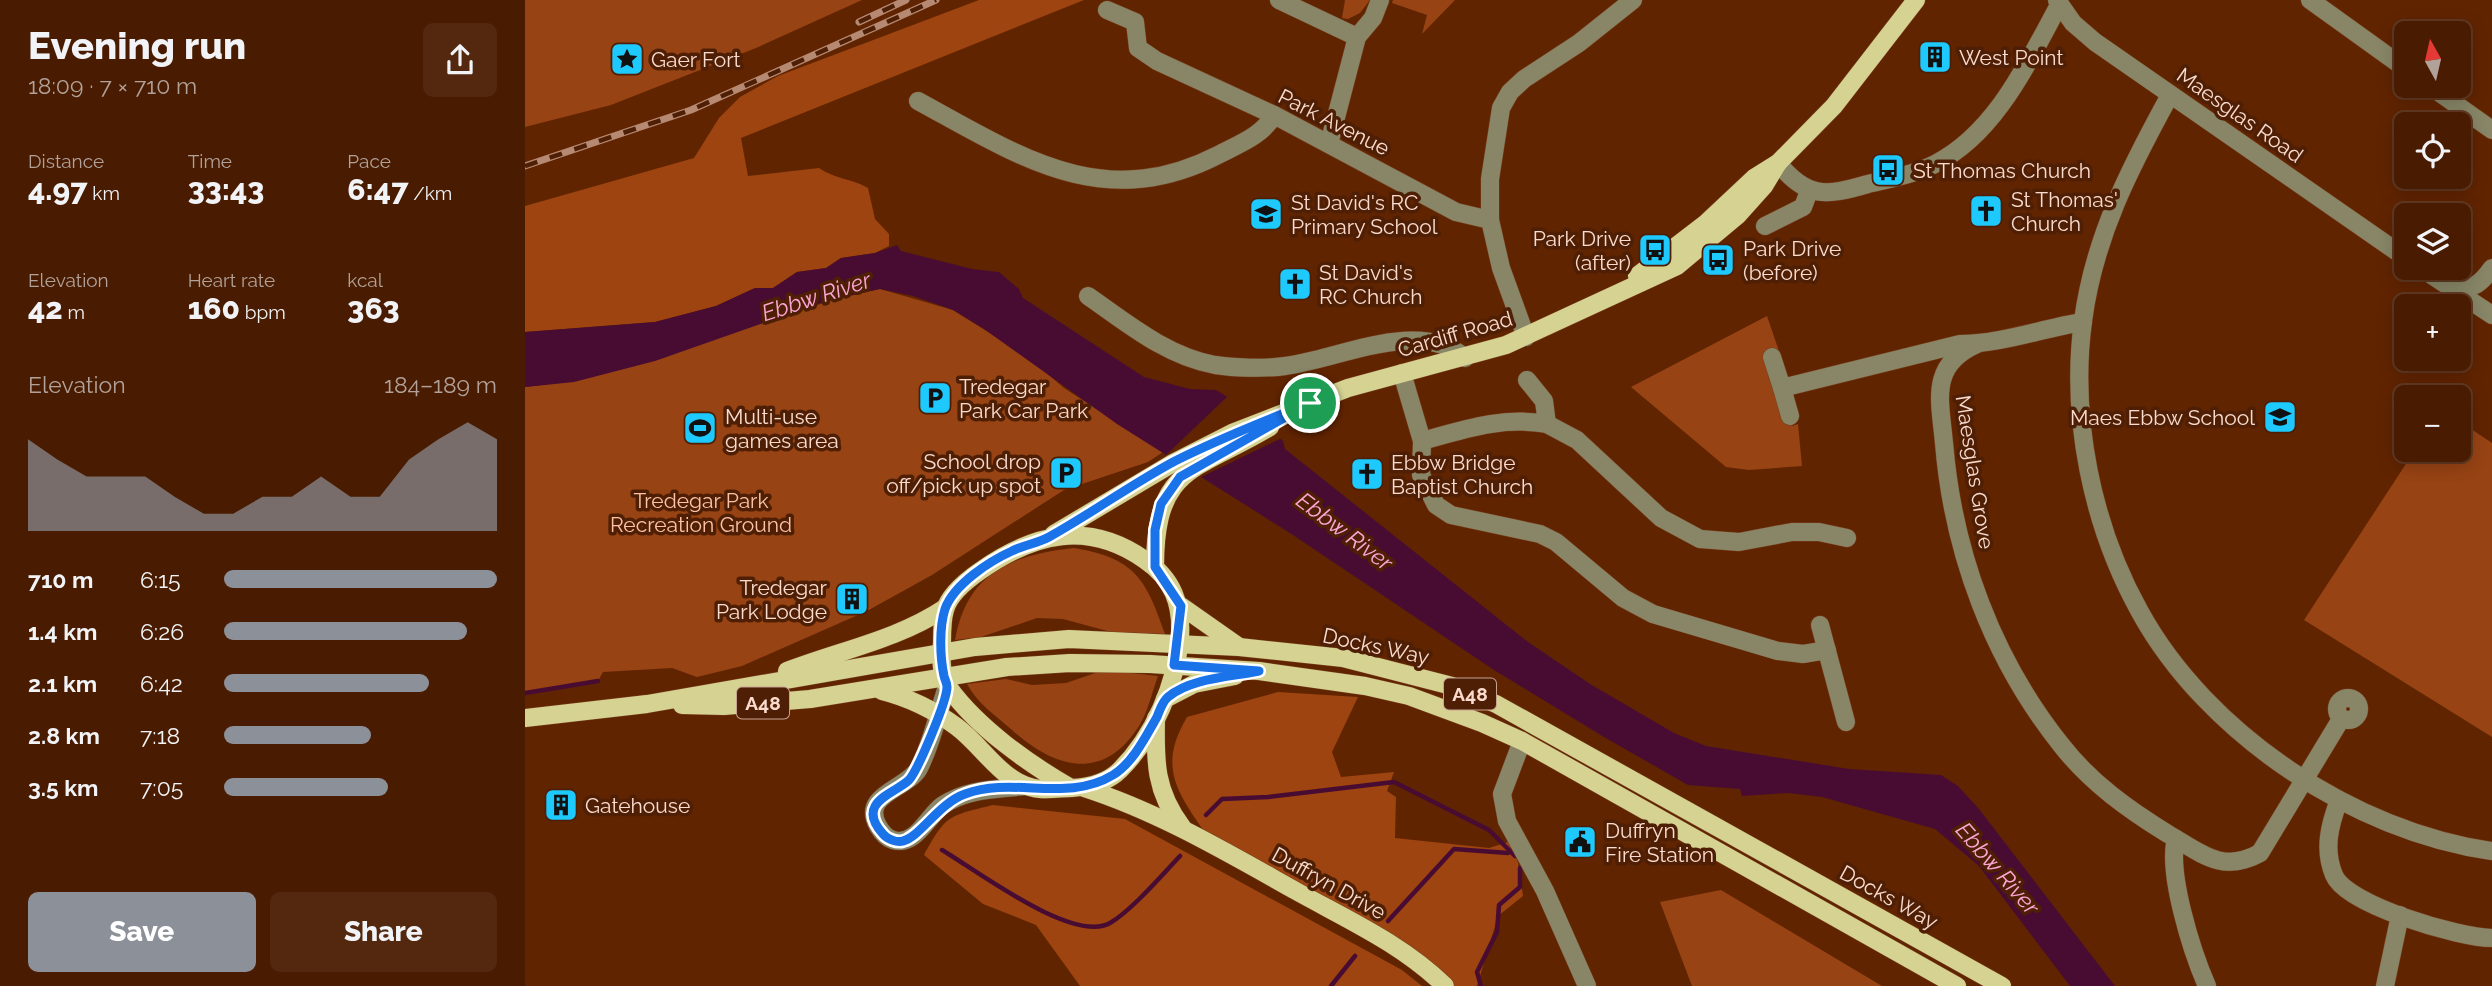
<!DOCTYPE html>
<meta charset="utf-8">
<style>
body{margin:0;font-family:Raleway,sans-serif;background:#53280f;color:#f1f3f6;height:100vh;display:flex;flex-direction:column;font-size:26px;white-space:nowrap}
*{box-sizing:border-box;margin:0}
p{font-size:23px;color:#b1a199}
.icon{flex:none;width:38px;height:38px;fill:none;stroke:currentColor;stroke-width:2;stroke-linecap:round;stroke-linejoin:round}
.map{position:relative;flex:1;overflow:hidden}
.drawer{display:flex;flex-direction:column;background:#491b00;width:525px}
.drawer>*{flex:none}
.needle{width:46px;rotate:352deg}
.tools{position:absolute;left:1869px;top:21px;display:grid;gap:14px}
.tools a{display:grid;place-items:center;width:77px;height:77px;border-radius:10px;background:#491b00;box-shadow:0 4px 18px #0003,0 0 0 2px #613922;font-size:35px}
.pin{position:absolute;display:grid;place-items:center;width:60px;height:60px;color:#fff;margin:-30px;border:4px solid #fff;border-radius:50%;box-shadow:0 2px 7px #0007}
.round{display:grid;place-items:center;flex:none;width:74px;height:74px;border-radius:10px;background:#53280f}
.overview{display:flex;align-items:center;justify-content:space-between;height:119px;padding:0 28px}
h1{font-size:38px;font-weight:800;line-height:52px}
.figures{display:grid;grid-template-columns:repeat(3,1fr);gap:10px;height:119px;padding:7px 28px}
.figures div{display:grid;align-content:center}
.figures b{font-size:30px;font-weight:800}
.figures small{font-size:19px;font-weight:400}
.figures p{font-size:19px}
.chart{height:196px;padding:14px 28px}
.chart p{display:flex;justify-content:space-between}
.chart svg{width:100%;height:126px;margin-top:7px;fill:#8c9099;opacity:.7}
.primary-button{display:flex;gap:14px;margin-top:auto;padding:14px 28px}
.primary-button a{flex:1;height:80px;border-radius:10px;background:#8c9099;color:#fff;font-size:28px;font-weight:800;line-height:80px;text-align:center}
.primary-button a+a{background:#53280f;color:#f1f3f6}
ul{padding:0 28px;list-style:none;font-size:23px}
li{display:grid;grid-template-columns:112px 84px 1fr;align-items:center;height:52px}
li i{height:18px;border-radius:9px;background:#8c9099}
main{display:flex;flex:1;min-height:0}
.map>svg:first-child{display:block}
</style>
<main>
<section class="drawer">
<div class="overview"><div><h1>Evening run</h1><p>18:09 · 7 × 710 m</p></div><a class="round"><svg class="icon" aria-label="share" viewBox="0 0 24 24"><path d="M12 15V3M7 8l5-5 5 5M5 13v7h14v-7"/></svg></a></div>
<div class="figures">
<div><p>Distance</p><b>4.97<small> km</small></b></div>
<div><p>Time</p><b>33:43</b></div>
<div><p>Pace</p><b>6:47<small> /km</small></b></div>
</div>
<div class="figures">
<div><p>Elevation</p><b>42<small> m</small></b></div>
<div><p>Heart rate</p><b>160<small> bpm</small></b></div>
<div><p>kcal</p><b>363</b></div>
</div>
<div class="chart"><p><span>Elevation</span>184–189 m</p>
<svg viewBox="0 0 160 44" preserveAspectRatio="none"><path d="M0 44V12L10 19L20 25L30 25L40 25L50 32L60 38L70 38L80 32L90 32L100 25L110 32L120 32L130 19L140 12L150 6L160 12V44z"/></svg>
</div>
<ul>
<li><b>710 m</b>6:15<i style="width:100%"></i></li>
<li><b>1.4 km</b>6:26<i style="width:89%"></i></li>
<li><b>2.1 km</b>6:42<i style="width:75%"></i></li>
<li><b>2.8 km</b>7:18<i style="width:54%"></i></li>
<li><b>3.5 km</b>7:05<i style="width:60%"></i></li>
</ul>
<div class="primary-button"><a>Save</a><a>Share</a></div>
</section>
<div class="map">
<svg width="1967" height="986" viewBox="0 0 1967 986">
<rect width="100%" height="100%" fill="#612400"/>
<g fill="#974314">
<polygon points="0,0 337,0 231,48 86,105 0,127"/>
<polygon points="820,0 845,0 835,13 823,19 817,18"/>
<polygon points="868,0 930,0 897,34 902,15 867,3"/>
<path d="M355,289l73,21 75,47 36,31 99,64 -15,10 -84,28 -132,85 -65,36 -125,55 -45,11 -25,-9 -69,4 -5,9 -73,12v-306c127,-13 233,-73 355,-98z"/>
<polygon points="1242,316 1255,354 1267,426 1273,424 1277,466 1224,470 1201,467 1106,387"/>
<polygon points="1934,421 1967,443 1967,737 1779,620 1890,450 1934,450"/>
<path d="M549,548c60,10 72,30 91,86l-54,-2 -48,-13 -26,-1 -56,19 -26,3c12,-67 56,-85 119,-92z"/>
<path d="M579,670l54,6c-6,16 -10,36 -19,50 -36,57 -85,42 -127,4 -16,-14 -35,-27 -45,-46l39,-5 26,6 34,-2z"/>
<polygon points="1196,890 1357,986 1167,986 1135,902"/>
</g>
<g fill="#9d4410">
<path d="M454,0h105l-343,138 7,38 71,-8c15,11 32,10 49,20l7,31 14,15v12l-14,7 -34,5 -15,10 -29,4 -24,16h-18l-39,18 -61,16 -130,10v-126l169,-48 25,-40 21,-21 38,-21z"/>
<path d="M753,692l80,5 -26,55 9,25 53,-5 -7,19 9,6 -1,41 94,10 19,-6 10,20 5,34 -25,20 -21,70h-27l-244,-152c-30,-43 -48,-68 -19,-117z"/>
<path d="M468,805l132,14 277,151 20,16h-342l-44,-61 -53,-21 -59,-49c22,-40 24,-39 69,-50z"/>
</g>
<polygon fill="#480c33" points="372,245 376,251 447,269 474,272 494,289 498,298 619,377 665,389 691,390 701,396 758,441 760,449 1003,642 1065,684 1149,733 1181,746 1324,769 1416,775 1433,786 1454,809 1590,986 1545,986 1454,866 1410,829 1297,797 1263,793 1217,796 1215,789 1163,785 1079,737 969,670 765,533 592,424 459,329 428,310 388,296 355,289 304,300 130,361 49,382 0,387 0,332 130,322 191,306 230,288 248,288 272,272 301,268 316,258 350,253"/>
<polygon fill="#612400" points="704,395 759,437 672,479 640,456"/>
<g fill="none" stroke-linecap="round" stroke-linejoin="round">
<g stroke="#480c33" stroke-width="4.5">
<polyline points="0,693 73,681"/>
<polyline points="681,815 697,799 743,797 869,782 964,830 990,856"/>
<path d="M417,850c34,20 131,94 168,73 21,-12 52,-48 70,-67"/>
<polyline points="863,921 929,849 983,853"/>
<polyline points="806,986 830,956"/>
<polyline points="956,986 952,972 972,932 974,905 995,887 995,868"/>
</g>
<defs>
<g id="minor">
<polyline points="754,0 832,37"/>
<polyline points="1532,0 1548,23 1570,42 1881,258"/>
<polyline points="1785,0 1881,69"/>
<polyline points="582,10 610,22 613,48 632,61 749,115 931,212 965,220"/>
<polyline points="1905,86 1967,130"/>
<path d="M1645,95c-40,73 -76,142 -87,226 -13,97 9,205 57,291 67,122 215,220 352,239"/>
<path d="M393,101c101,55 185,113 300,54 21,-11 44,-19 56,-40"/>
<polyline points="804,144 832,37 848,18 855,0"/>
<path d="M1253,163c29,36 48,33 90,21 22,-5 47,-10 67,-20 61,-31 93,-102 124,-159"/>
<polyline points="1240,226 1278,207 1284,191"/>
<polyline points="1896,268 1967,315"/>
<path d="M1925,286c22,5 30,-1 42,-18"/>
<path d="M563,296c39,27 78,60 127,69 20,3 49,4 70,1 52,-6 135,-49 180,-8"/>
<polyline points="1001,337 976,268 965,220 965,179 976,108 985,92 999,79 1054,43 1108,0"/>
<path d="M1452,344c-48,21 -37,56 -33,99 9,110 49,217 118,303 29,37 67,64 106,88 33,19 54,40 92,19l81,-134"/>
<path d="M1247,357l10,31 178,-44c41,0 83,-16 123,-22"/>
<polyline points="877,373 897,441 896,475 911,505 926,515 1015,534 1031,542 1098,598 1128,614 1253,651 1278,654 1302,650"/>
<polyline points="1002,380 1019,401 1022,424 1052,440 1136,518 1175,539 1214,542 1267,532 1294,532 1322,538"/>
<polyline points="1257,388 1265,416"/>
<path d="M897,441c43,-12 82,-25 125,-17"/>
<polyline points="1295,625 1321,722"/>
<path d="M422,687c-9,26 -15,56 -28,81 -11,21 -59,26 -41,58 4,7 8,12 15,14 23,7 35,-25 50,-35 26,-17 53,-15 82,-19"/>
<circle cx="1823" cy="709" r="11"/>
<polyline points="997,741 977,794 982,821 1020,891 1062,986"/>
<path d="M1814,800c-9,24 -16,49 -5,75 12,30 126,63 158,63"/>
<path d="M1651,839c-9,34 16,113 31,147"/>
<polyline points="1860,986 1875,915"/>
</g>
<g id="major">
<polyline points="1112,276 1180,224 1229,178 1253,163 1309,106 1391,0"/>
<polyline points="529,534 648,463 707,433 823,388 981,345 1152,266 1213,215 1239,186 1253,163"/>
<path d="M630,567c0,-102 40,-95 115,-140"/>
<polyline points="656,606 713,646"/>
<path d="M262,671c54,-21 110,-31 158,-63"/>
<path d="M357,691c28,7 52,19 75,36 28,21 46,58 83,62 11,1 22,-1 32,-1 17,-1 36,-6 48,-18 34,-34 56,-86 60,-133 2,-33 -7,-58 -35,-77 -57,-40 -111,-27 -165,11 -13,9 -31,24 -35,39 -3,10 -3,22 -3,32 -1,14 -2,34 7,46 29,40 80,76 122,100"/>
<polyline points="640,699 669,684 710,676"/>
<polyline points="157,705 199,706 285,699 482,667 545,663 625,664 734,671 840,686 884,696 957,723 997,741 1432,986"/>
<polyline points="0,718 122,704 450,647 544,639 714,647 818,658 927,686 971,704 1477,986"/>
<path d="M631,718c-1,44 -1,73 26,109"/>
<path d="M559,788c75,24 144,65 212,103 52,29 106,53 149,95"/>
</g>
</defs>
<use href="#minor" stroke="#794121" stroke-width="19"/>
<use href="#major" stroke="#794121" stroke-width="19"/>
<use href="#minor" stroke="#888667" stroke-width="18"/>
<use href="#major" stroke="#d6d392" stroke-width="18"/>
<defs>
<g id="rail">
<polyline points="334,22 381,0"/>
<polyline points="0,166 166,110 411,0"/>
</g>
</defs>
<use href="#rail" stroke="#b68972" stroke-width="7"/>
<use href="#rail" stroke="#4e1f05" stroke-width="4.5" stroke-dasharray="13" stroke-linecap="butt"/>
</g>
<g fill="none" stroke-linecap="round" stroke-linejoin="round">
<defs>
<path id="route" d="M785,403l-130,74 -19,27 -6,26v37l26,39 -7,59 85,6c-29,6 -68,7 -91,26 -6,5 -8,13 -11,20 -11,19 -24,46 -44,58 -46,28 -99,1 -148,19 -26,9 -45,43 -62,47 -6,2 -16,-2 -20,-7 -29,-32 13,-41 26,-54 9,-10 38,-79 38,-93 0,-4 -2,-7 -3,-11 -4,-19 -5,-48 1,-67 9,-25 45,-48 67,-58 12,-6 26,-8 37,-14 43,-24 83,-53 126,-76 44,-22 89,-40 135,-58z"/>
</defs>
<use href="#route" stroke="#fff" stroke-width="14"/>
<use href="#route" stroke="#1a73e8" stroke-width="9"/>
</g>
<defs>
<symbol id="building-square" viewBox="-11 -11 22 22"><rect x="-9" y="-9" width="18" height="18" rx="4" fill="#1ec9fd" stroke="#4e1f05"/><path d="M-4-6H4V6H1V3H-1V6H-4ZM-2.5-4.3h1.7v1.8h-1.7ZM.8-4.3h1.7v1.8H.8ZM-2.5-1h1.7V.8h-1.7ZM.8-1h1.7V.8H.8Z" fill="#111"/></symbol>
<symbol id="sight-square" viewBox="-11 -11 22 22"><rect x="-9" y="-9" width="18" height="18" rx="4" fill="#1ec9fd" stroke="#4e1f05"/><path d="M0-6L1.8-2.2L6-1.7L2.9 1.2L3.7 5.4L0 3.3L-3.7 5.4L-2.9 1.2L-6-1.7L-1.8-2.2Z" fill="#111"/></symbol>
<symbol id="bus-square" viewBox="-11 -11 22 22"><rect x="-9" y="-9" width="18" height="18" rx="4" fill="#1ec9fd" stroke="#4e1f05"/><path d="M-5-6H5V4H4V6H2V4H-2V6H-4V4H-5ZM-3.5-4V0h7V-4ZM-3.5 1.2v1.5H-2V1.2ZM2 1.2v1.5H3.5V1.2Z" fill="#111"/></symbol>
<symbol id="church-square" viewBox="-11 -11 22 22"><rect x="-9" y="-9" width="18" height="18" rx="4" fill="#1ec9fd" stroke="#4e1f05"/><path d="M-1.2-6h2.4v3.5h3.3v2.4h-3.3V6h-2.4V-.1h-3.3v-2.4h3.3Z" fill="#111"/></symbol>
<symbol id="school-square" viewBox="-11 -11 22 22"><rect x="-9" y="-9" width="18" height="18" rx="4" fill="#1ec9fd" stroke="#4e1f05"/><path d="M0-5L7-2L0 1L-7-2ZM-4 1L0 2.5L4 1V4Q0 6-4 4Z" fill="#111"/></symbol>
<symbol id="parking-square" viewBox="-11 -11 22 22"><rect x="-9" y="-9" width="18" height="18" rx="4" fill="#1ec9fd" stroke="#4e1f05"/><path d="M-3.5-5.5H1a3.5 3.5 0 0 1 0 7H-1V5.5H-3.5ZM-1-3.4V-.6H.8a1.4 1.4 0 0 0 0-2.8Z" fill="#111"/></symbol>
<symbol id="stadium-square" viewBox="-11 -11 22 22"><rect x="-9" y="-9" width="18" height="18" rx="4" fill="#1ec9fd" stroke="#4e1f05"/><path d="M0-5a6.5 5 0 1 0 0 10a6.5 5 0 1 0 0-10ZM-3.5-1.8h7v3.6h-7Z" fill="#111"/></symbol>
<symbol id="civic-square" viewBox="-11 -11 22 22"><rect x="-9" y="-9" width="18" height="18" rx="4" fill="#1ec9fd" stroke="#4e1f05"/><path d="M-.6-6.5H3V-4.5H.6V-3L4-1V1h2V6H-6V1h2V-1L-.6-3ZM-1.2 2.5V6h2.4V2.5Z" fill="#111"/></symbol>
</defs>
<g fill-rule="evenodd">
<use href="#building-square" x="1391" y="38" width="38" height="38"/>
<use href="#sight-square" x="83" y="40" width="38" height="38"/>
<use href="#bus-square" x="1344" y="151" width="38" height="38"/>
<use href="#church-square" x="1442" y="192" width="38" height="38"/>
<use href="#school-square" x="722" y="195" width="38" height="38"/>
<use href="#bus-square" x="1111" y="231" width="38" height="38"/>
<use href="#bus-square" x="1174" y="241" width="38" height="38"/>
<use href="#church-square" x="751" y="265" width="38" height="38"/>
<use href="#parking-square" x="391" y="379" width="38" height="38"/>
<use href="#school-square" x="1736" y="398" width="38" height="38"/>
<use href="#stadium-square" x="156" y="409" width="38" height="38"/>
<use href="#parking-square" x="522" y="454" width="38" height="38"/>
<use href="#church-square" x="823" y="455" width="38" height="38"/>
<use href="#building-square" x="308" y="580" width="38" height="38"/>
<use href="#building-square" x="17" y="786" width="38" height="38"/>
<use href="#civic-square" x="1036" y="823" width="38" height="38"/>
</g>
<g text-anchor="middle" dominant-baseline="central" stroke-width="7" stroke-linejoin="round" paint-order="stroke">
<g fill="#4e1f05" stroke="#c6a391" stroke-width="2">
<rect x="919" y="678.5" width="52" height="31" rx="5"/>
<rect x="212" y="687.5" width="52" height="31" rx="5"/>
</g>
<g font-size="19" font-weight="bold" fill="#fadbcd">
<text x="945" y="694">A48</text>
<text x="238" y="703">A48</text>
</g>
<g font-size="21" fill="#fadbcd" stroke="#4e1f05" text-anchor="start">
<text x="1434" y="57">West Point</text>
<text x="126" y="59">Gaer Fort</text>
<text x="1388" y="170">St Thomas Church</text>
<text x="1486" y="199">St Thomas'<tspan x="1486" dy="24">Church</tspan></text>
<text x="766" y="202">St David's RC<tspan x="766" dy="24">Primary School</tspan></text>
<text x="1106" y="238" text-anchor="end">Park Drive<tspan x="1106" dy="24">(after)</tspan></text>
<text x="1218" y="248">Park Drive<tspan x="1218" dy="24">(before)</tspan></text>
<text x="794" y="272">St David's<tspan x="794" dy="24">RC Church</tspan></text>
<text x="434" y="386">Tredegar<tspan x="434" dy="24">Park Car Park</tspan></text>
<text x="200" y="416">Multi-use<tspan x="200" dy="24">games area</tspan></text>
<text x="1730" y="417" text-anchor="end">Maes Ebbw School</text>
<text x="516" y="461" text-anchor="end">School drop<tspan x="516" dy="24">off/pick up spot</tspan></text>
<text x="866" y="462">Ebbw Bridge<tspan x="866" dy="24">Baptist Church</tspan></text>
<text x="302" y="587" text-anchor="end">Tredegar<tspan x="302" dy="24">Park Lodge</tspan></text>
<text x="60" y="805">Gatehouse</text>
<text x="1080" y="830">Duffryn<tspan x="1080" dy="24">Fire Station</tspan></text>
</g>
<g font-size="21" fill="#fadbcd" stroke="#4e1f05">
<text transform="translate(1715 115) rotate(35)">Maesglas Road</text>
<text transform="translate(809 122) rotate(27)">Park Avenue</text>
<text transform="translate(930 334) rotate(-16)">Cardiff Road</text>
<text transform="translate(1450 472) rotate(81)">Maesglas Grove</text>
<text transform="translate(851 646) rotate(12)">Docks Way</text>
<text transform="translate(804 883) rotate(29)">Duffryn Drive</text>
<text transform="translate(1364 897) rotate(29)">Docks Way</text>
</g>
<g font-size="21" fill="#fdc1a6" stroke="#4e1f05">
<text x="176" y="500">Tredegar Park<tspan x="176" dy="24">Recreation Ground</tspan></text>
</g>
<g font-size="23" font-style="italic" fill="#fca5d6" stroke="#4e1f05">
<text transform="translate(291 296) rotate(-18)">Ebbw River</text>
<text transform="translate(820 531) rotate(37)">Ebbw River</text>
<text transform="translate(1473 868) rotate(49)">Ebbw River</text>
</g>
</g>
</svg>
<div class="tools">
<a><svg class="needle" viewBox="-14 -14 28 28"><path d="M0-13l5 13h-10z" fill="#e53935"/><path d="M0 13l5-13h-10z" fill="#b1a199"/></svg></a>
<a><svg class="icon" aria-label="locate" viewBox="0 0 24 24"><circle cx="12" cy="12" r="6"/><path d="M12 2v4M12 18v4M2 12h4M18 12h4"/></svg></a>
<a><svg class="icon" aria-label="layers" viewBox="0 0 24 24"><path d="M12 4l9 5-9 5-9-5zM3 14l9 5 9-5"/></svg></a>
<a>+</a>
<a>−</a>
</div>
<div class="pin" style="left:785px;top:403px;background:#1e9e55"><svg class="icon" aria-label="arrive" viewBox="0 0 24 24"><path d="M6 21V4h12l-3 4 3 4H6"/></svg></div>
</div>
</main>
